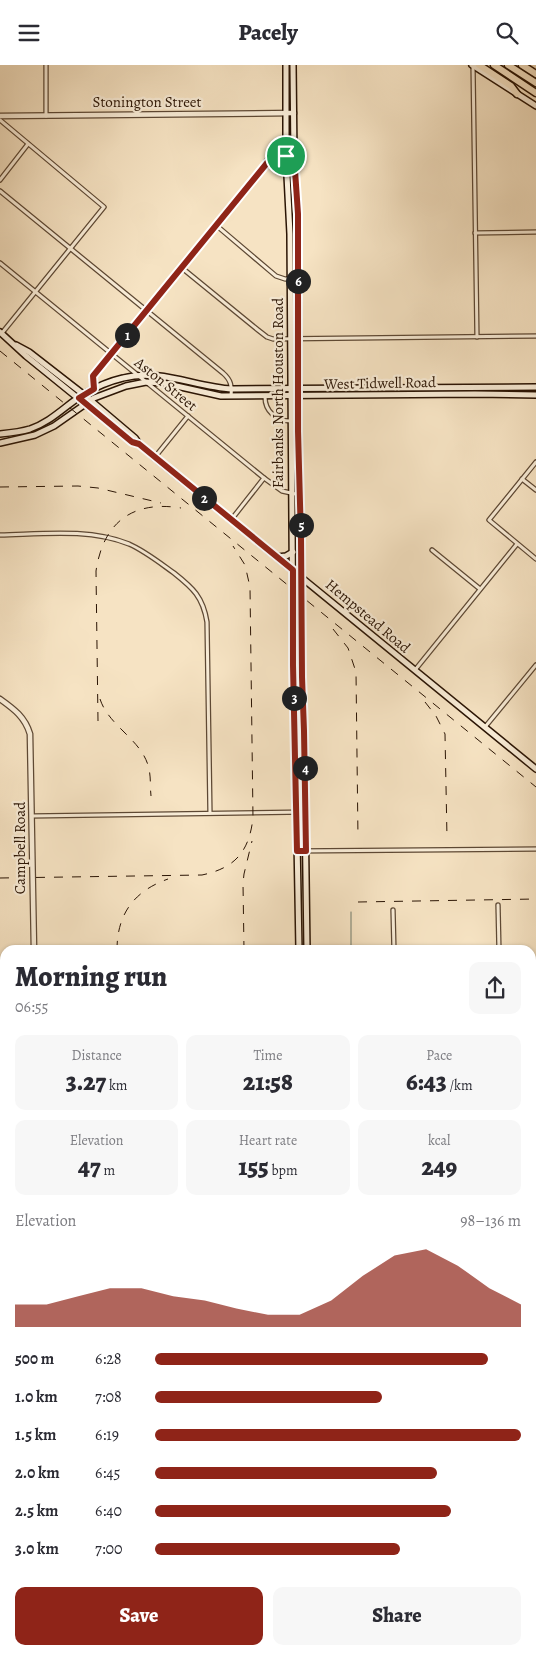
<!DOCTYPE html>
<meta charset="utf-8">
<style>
body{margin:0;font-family:Alegreya,serif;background:#f7f7f7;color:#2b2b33;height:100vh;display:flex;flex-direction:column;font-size:19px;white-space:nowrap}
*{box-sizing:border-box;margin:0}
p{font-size:16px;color:#7c7c81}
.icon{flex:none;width:28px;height:28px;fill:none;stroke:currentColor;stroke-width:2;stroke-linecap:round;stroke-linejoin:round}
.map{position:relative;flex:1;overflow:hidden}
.details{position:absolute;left:0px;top:880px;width:536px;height:710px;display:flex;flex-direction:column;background:#fff;border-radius:15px 15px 0 0;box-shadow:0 1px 4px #0004}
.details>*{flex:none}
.pin{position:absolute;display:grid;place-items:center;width:42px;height:42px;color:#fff;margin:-21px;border:2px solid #fff;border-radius:50%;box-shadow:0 1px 5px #0007}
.km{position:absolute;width:25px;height:25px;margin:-12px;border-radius:50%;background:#222;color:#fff;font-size:14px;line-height:25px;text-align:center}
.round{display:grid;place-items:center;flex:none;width:52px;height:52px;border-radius:10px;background:#f7f7f7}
.headline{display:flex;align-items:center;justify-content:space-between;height:85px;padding:0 15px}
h1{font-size:28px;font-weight:800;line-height:38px}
.stats{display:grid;grid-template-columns:repeat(3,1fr);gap:8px;height:85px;padding:5px 15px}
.stats div{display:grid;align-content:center;border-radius:10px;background:#f7f7f7;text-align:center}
.stats b{font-size:25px;font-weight:800}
.stats small{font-size:14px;font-weight:400}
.stats p{font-size:14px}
.chart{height:140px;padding:10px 15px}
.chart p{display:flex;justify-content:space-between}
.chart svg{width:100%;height:90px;margin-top:5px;fill:#8f2418;opacity:.7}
.cta{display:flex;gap:10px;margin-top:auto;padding:10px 15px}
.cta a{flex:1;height:58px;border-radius:10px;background:#8f2418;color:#fff;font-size:20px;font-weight:800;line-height:58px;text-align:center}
.cta a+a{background:#f7f7f7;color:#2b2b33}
ul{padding:0 15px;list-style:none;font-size:16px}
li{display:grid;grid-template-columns:80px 60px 1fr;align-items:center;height:38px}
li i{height:12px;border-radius:6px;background:#8f2418}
header{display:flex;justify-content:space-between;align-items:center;height:65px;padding:0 15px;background:#fff;font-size:22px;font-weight:800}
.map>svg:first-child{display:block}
</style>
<header><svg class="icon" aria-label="menu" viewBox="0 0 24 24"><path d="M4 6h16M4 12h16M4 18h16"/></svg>Pacely<svg class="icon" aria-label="search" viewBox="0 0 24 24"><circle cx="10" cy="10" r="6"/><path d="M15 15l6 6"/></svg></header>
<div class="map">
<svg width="536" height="1590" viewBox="0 0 536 1590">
<rect width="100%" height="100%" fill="#f6e3c3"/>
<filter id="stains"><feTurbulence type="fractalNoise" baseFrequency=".004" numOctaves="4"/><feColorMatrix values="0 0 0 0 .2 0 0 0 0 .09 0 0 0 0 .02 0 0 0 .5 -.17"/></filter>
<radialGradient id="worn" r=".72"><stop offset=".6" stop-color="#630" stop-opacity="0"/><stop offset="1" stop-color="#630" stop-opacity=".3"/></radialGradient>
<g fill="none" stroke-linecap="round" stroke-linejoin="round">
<g stroke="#6f7a6d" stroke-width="1">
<polyline points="351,847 351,885"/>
<polyline points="0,1359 5,1359"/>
<polyline points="531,1511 536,1514"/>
</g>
<defs>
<g id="minor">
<polyline points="46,0 46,51"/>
<polyline points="473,1 477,272"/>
<polyline points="0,55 104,142 2,268"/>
<polyline points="0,115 28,79"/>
<path d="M0,126l223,182c8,7 9,13 8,23"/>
<polyline points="217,161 276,211 285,214 298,214"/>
<polyline points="475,168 536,167"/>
<polyline points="0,198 264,413 282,426 300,430"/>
<polyline points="182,203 258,265 267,272 273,274 536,271"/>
<polyline points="94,323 93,311 267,97 275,92 294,91"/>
<path d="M265,332c0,14 11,24 26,24"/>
<polyline points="155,392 188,351"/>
<polyline points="536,397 489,455 536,494"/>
<polyline points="522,414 536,425"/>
<polyline points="231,455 264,413"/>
<path d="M0,470c42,-1 89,-7 129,9 16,7 31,19 45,29 19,15 29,24 33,49l3,191"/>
<polyline points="432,485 480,524"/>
<polyline points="415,605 517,479"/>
<polyline points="485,662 536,600"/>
<polyline points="32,751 305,747"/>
<polyline points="297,786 536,784"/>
<polyline points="498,840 499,885"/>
<polyline points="393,845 394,885"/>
<polyline points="531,952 536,951"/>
<polyline points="531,1037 536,1036"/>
<polyline points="531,1049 533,1062 531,1072"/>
<polyline points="0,1060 5,1060"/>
<polyline points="0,1217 5,1217"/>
<polyline points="531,1219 536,1220"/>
<polyline points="0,1383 5,1383"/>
<polyline points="0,1464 5,1463"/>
<polyline points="0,1504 5,1504"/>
<polyline points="0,1544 5,1543"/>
<polyline points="531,1554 536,1554"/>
<polyline points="0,1584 5,1584"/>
<polyline points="418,1585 418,1590"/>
<polyline points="494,1585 494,1590"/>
<polyline points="302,1590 304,1585"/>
</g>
<g id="tertiary">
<polyline points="0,51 294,48"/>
<path d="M0,634c14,10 25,18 30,35l4,216"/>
<polyline points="0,903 5,903"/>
<polyline points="197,1585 197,1590"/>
</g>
<g id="secondary">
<polyline points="286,0 286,91 290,169 293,600 295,666 299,885"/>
<polyline points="293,0 294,91 298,149 298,366 301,474 302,612 304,666 307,885"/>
<polyline points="472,0 536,41"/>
<polyline points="267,97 286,73"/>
<polyline points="0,267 26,291 132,377 139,379"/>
<polyline points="16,280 29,287 83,329 135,373 139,379 155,393 536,704"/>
<path d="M0,369c10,-1 20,-2 30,-5 21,-7 36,-24 54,-35 12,-7 26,-13 39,-16 37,-10 72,9 109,11l304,-2"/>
<polyline points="0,378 35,370 54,361 94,333 126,321 146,317 163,318 221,331 475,329 536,330"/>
<polyline points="277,492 286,491 293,487"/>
<polyline points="353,1585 355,1590"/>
<polyline points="361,1585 362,1590"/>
</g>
<g id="primary">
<polyline points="531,1309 536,1309"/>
<polyline points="0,1318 5,1318"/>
<polyline points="531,1319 536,1318"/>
<polyline points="0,1327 5,1326"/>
</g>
<g id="motorway">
<polyline points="479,0 511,21 517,29"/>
<polyline points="494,0 536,28"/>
<polyline points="508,0 536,18"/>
<polyline points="522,0 536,9"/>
</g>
</defs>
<use href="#minor" stroke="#5d4834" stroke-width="5.5"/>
<use href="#tertiary" stroke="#5d4834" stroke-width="7"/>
<use href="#secondary" stroke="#2a1404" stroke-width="8"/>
<use href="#primary" stroke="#2a1404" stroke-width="8"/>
<use href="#motorway" stroke="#2a1404" stroke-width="9"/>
<use href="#minor" stroke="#f9edd8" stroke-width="3"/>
<use href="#tertiary" stroke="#f9edd8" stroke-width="4.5"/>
<use href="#secondary" stroke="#f9edd8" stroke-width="5"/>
<use href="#primary" stroke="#f6e3c3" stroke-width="5.5"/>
<use href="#motorway" stroke="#f6e3c3" stroke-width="6"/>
<g stroke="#2a1404" stroke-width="1" stroke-dasharray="9 9" stroke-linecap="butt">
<polyline points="0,286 536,722"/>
<polyline points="0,422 78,421 98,423 161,438"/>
<polyline points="333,564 348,583 356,607 358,773"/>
<path d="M100,634c9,28 43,41 49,70 2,9 1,19 2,27"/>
<polyline points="425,637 436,651 445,669 447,773"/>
<path d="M98,656l-2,-150c7,-48 36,-71 85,-63"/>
<path d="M0,813l202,-3c33,-7 47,-23 51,-57l-3,-231 -5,-22 -12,-19"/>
<polyline points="358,837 536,834"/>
<path d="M117,885c0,-36 17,-59 51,-71"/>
<polyline points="244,885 243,818 244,809 252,776"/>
<polyline points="0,965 5,965"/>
<polyline points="0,973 5,973"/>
</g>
</g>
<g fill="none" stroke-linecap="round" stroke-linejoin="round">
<defs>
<polygon id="route" points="286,91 294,91 298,149 298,366 301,474 302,612 304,666 306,786 297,786 293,600 293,505 139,379 132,377 79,333 94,324 93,311 267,98 275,92"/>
</defs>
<use href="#route" stroke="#fff" stroke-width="10"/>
<use href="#route" stroke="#8f2418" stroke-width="6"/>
</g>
<g text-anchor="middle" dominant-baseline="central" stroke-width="4.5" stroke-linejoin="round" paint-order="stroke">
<g font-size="15" fill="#2a1404" stroke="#f9edd8">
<text x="147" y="37">Stonington Street</text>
<text transform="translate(380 318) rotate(-1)">West Tidwell Road</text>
<text transform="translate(166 319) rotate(39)">Aston Street</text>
<text transform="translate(278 328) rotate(-90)">Fairbanks North Houston Road</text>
<text transform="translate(368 551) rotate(40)">Hempstead Road</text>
<text transform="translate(20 783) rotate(-90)">Campbell Road</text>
</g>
</g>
<rect width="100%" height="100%" filter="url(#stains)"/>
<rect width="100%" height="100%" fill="url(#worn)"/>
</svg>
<div class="pin" style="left:286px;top:91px;background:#1e9e55"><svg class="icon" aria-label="arrive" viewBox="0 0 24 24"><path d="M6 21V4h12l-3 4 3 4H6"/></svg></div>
<b class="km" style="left:127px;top:270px">1</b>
<b class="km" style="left:204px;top:433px">2</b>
<b class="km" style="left:294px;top:633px">3</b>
<b class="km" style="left:305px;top:703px">4</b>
<b class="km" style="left:301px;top:460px">5</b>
<b class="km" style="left:298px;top:216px">6</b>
<section class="details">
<div class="headline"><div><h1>Morning run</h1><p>06:55</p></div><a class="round"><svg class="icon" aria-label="share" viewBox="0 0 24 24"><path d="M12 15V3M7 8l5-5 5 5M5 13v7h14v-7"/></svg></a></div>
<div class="stats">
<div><p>Distance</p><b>3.27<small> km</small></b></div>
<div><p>Time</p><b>21:58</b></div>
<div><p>Pace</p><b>6:43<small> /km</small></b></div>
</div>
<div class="stats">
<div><p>Elevation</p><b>47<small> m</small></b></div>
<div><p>Heart rate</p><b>155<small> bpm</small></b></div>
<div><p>kcal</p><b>249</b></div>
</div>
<div class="chart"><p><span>Elevation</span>98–136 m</p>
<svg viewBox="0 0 160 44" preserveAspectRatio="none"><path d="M0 44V33L10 33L20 29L30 25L40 25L50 29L60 31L70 35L80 38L90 38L100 31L110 19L120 9L130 6L140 14L150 25L160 33V44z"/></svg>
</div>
<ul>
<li><b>500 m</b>6:28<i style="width:91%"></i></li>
<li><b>1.0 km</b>7:08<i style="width:62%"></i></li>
<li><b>1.5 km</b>6:19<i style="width:100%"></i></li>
<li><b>2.0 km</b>6:45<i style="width:77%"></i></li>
<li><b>2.5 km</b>6:40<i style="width:81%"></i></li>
<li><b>3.0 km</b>7:00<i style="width:67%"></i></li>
</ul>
<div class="cta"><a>Save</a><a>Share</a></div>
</section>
</div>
